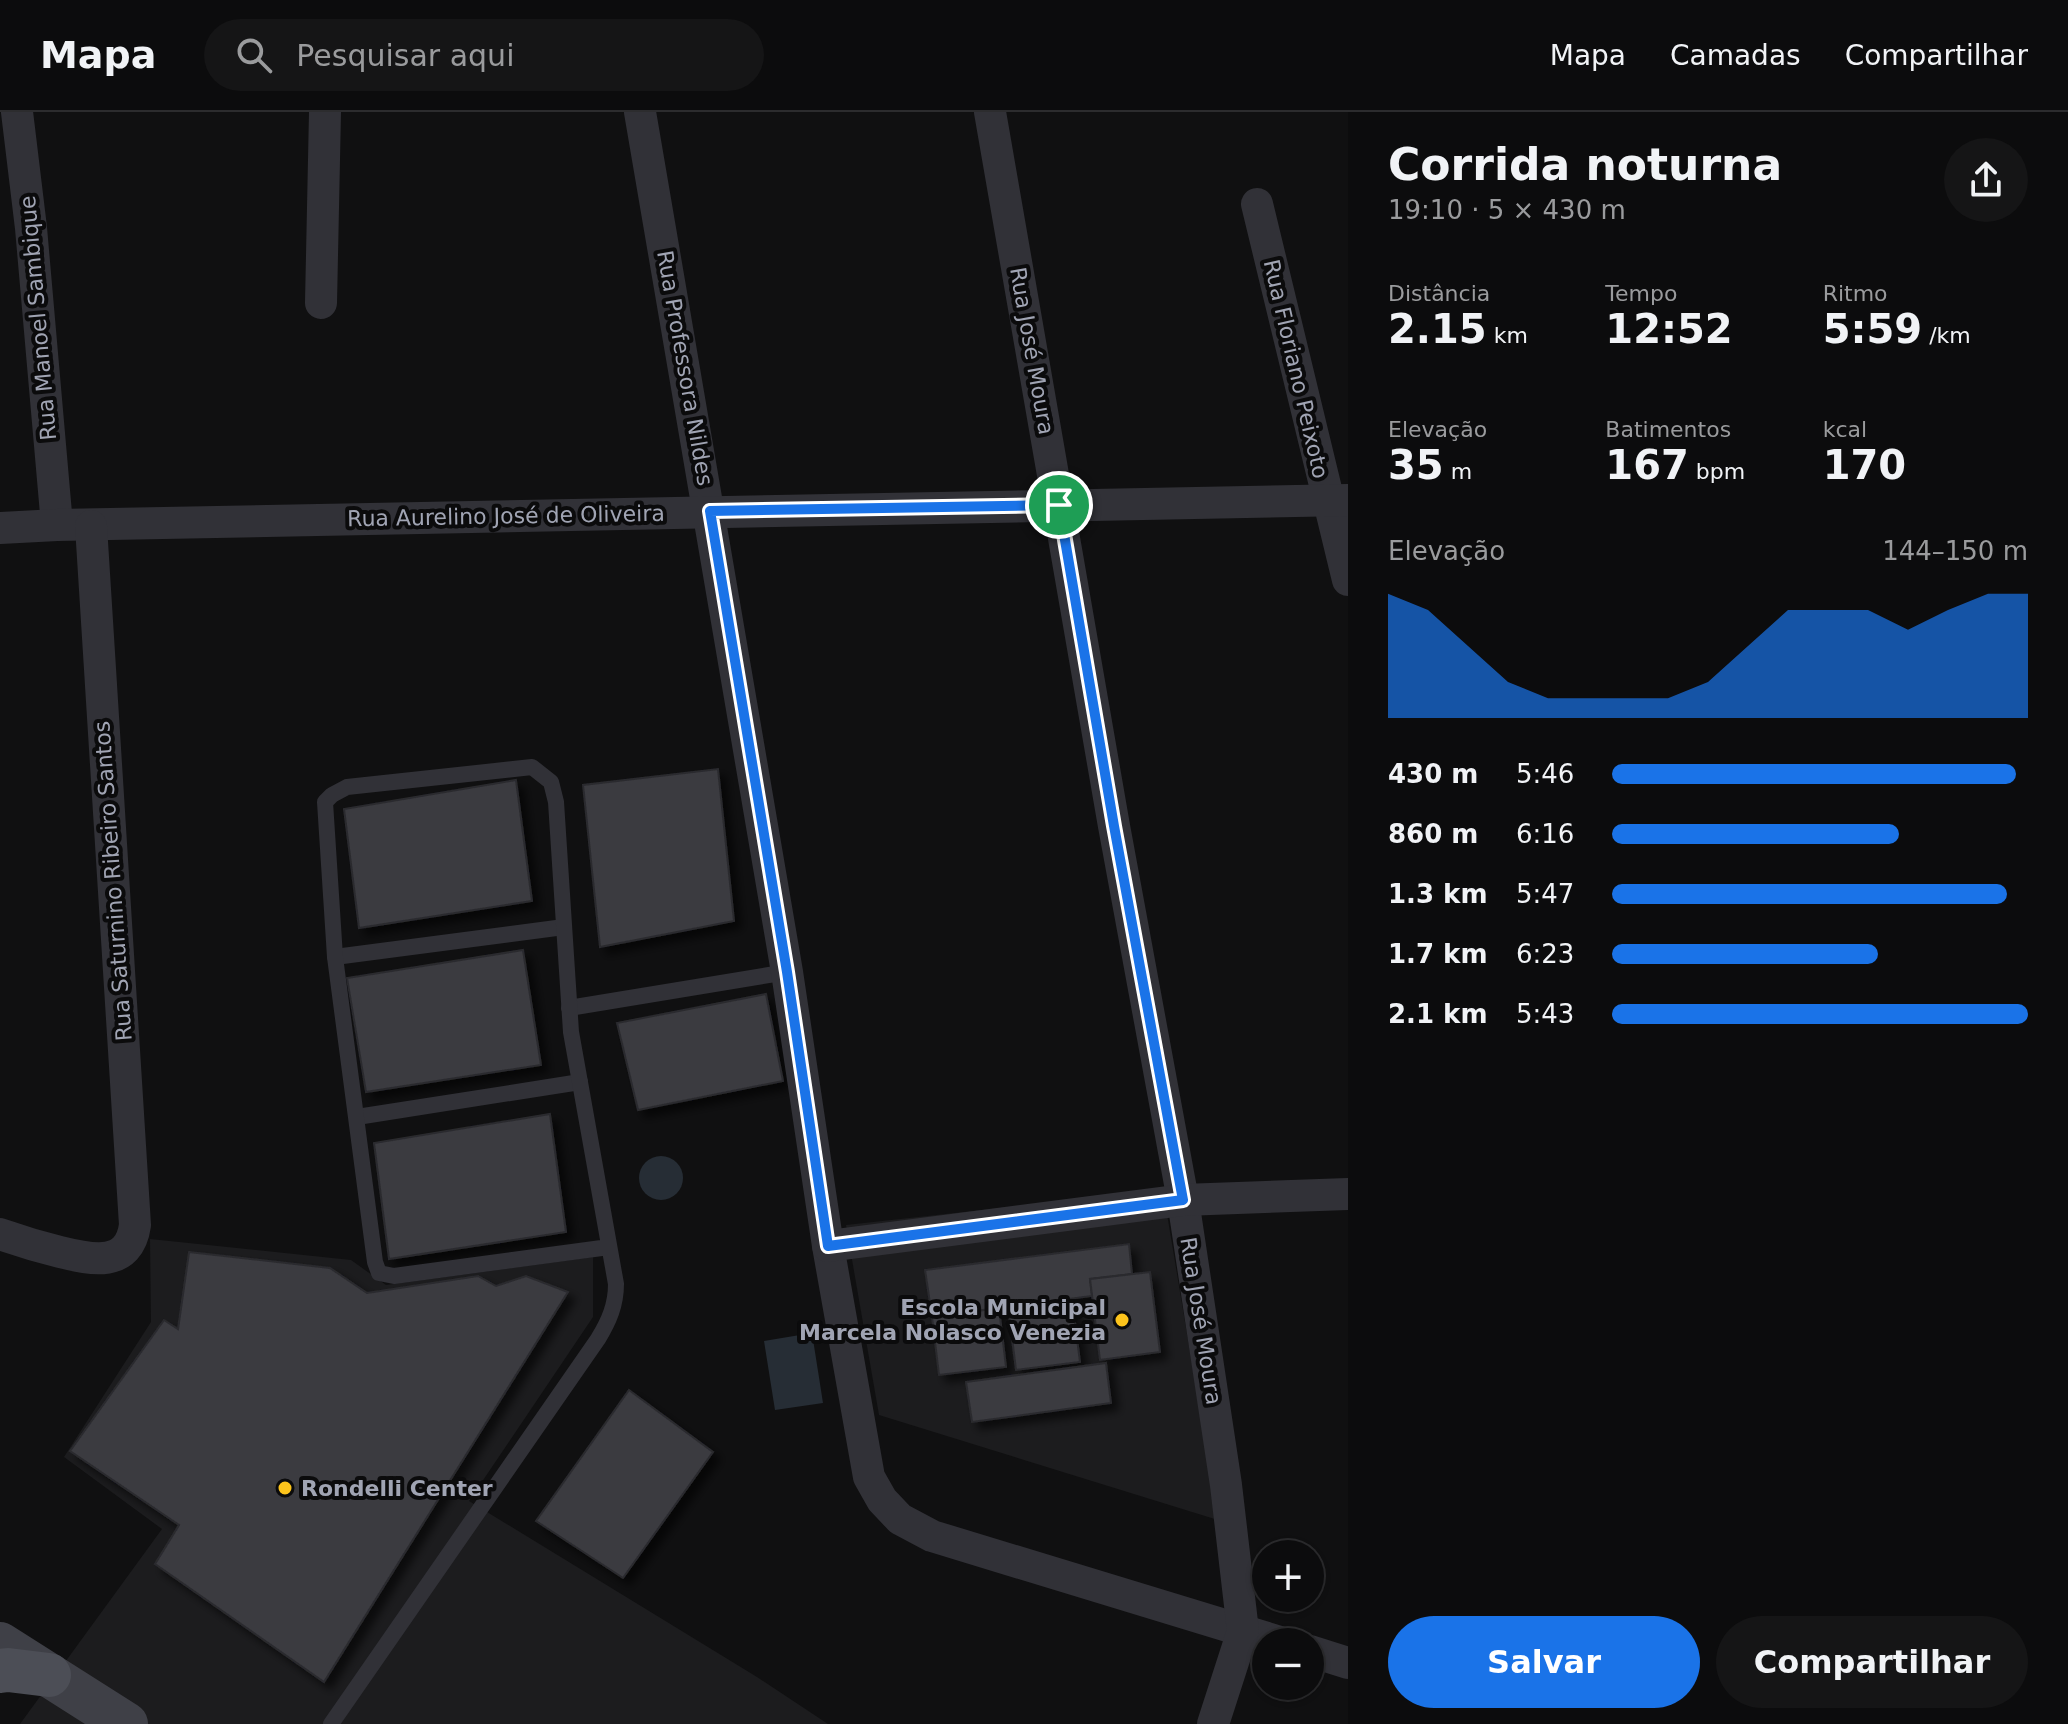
<!DOCTYPE html>
<html lang="pt">
<meta charset="utf-8">
<style>
body{margin:0;font-family:"DejaVu Sans",sans-serif;background:#151516;color:#f1f3f6;height:100vh;display:flex;flex-direction:column;font-size:30px;white-space:nowrap}
*{box-sizing:border-box;margin:0}
p{font-size:26px;color:#9a9b9d}
.icon{flex:none;width:44px;height:44px;fill:none;stroke:currentColor;stroke-width:2;stroke-linecap:round;stroke-linejoin:round}
.map{position:relative;flex:1;overflow:hidden}
.side{display:flex;flex-direction:column;background:#0c0c0d;width:720px}
.side>*{flex:none}
.fabs{position:absolute;left:1252px;top:1428px;display:grid;gap:16px}
.fabs a{display:grid;place-items:center;width:72px;height:72px;border-radius:50%;background:#0c0c0d;box-shadow:0 2px 6px #0004,0 0 0 2px #2c2c2e;font-size:40px}
.pin{position:absolute;display:grid;place-items:center;width:68px;height:68px;color:#fff;margin:-34px;border:4px solid #fff;border-radius:50%;box-shadow:0 2px 8px #0007}
.round{display:grid;place-items:center;flex:none;width:84px;height:84px;border-radius:42px;background:#151516}
.summary{display:flex;align-items:center;justify-content:space-between;height:136px;padding:0 40px}
h1{font-size:44px;font-weight:600;line-height:60px}
.figures{display:grid;grid-template-columns:repeat(3,1fr);gap:12px;height:136px;padding:8px 40px}
.figures div{display:grid;align-content:center}
.figures b{font-size:40px;font-weight:600}
.figures small{font-size:22px;font-weight:400}
.figures p{font-size:22px}
.chart{height:224px;padding:16px 40px}
.chart p{display:flex;justify-content:space-between}
.chart svg{width:100%;height:144px;margin-top:8px;fill:#1a73e8;opacity:.7}
.primary-button{display:flex;gap:16px;margin-top:auto;padding:16px 40px}
.primary-button a{flex:1;height:92px;border-radius:48px;background:#1a73e8;color:#fff;font-size:32px;font-weight:600;line-height:92px;text-align:center}
.primary-button a+a{background:#151516;color:#f1f3f6}
ul{padding:0 40px;list-style:none;font-size:26px}
li{display:grid;grid-template-columns:128px 96px 1fr;align-items:center;height:60px}
li i{height:20px;border-radius:10px;background:#1a73e8}
header{display:flex;align-items:center;gap:48px;box-sizing:border-box;height:112px;padding:0 40px;background:#0c0c0d;border-bottom:2px solid #2c2c2e}
header strong{font-size:38px}
nav{display:flex;gap:44px;margin-inline-start:auto;font-size:28px}
.search{width:560px;height:72px;background:#151516;display:flex;align-items:center;gap:20px;box-sizing:border-box;padding:0 28px;border-radius:44px;color:#9a9b9d;font-size:30px}
main{display:flex;flex:1;min-height:0}
.map>svg:first-child{display:block}
</style>
<header>
<strong>Mapa</strong>
<div class="search"><svg class="icon" aria-label="search" viewBox="0 0 24 24"><circle cx="10" cy="10" r="6"/><path d="M15 15l6 6"/></svg>Pesquisar aqui</div>
<nav><a>Mapa</a><a>Camadas</a><a>Compartilhar</a></nav>
</header>
<main>
<div class="map">
<svg width="1348" height="1612" viewBox="0 0 1348 1612">
<defs>
<filter id="shadow"><feDropShadow dx="7" dy="7" stdDeviation="4" flood-color="#0009"/></filter>
</defs>
<rect width="100%" height="100%" fill="#101011"/>
<g fill="#1c1c1e">
<polygon points="1163,1078 1218,1408 879,1303 846,1113"/>
<polygon points="150,1127 351,1148 386,1173 593,1145 593,1205 469,1389 757,1565 828,1612 20,1612 162,1417 64,1345 151,1210"/>
</g>
<g fill="#262d35">
<circle cx="661" cy="1066" r="22"/>
<polygon points="812,1221 823,1291 775,1298 764,1229"/>
</g>
<g fill="#3a3a3f" stroke="#2a2a2e" stroke-width="2" filter="url(#shadow)">
<polygon points="718,657 734,809 600,835 583,673"/>
<polygon points="516,668 532,789 359,816 344,697"/>
<polygon points="523,838 541,953 366,980 347,866"/>
<polygon points="766,882 783,969 638,998 617,911"/>
<polygon points="550,1002 566,1120 389,1147 374,1031"/>
<polygon points="1129,1132 1132,1162 1090,1167 1092,1184 932,1205 925,1158"/>
<polygon points="189,1140 330,1156 367,1181 478,1164 496,1174 526,1164 568,1180 324,1570 155,1452 179,1413 70,1339 164,1208 178,1217"/>
<polygon points="1150,1160 1160,1240 1100,1248 1090,1167"/>
<polygon points="1072,1187 1080,1250 1016,1258 1008,1195"/>
<polygon points="999,1196 1006,1255 939,1263 932,1205"/>
<polygon points="1106,1251 1111,1291 972,1310 966,1270"/>
<polygon points="629,1278 713,1340 623,1466 536,1409"/>
</g>
<g fill="none" stroke-linecap="round" stroke-linejoin="round">
<g stroke="#313137" stroke-width="16">
<polyline points="335,845 564,815"/>
<polyline points="569,896 787,860"/>
<polyline points="357,1005 580,970"/>
<path d="M331,1612l267,-385c11,-18 18,-34 18,-55l-45,-252 -15,-230 -5,-20 -19,-15 -185,20 -15,8 -7,7 10,155 40,305 4,11 15,3 215,-29"/>
</g>
<g stroke="#313137" stroke-width="32">
<polyline points="17,0 31,116 57,413"/>
<polyline points="640,0 787,860 828,1134 869,1365 882,1388 900,1407 932,1424 1280,1530"/>
<polyline points="990,0 1114,714 1183,1088 1226,1373 1243,1519 1213,1612"/>
<polyline points="1257,92 1348,468"/>
<polyline points="321,191 325,0"/>
<polyline points="0,416 57,413 1348,388"/>
<path d="M0,1122c20,7 40,13 60,18 32,8 69,16 75,-27l-44,-699"/>
<polyline points="828,1134 1183,1088 1348,1082"/>
<polyline points="1310,1539 1348,1551"/>
</g>
<polyline stroke="#3f4047" stroke-width="44" points="0,1532 126,1612"/>
<polyline stroke="#4c4e56" stroke-width="44" points="0,1559 8,1558 49,1563"/>
</g>
<g fill="none" stroke-linecap="round" stroke-linejoin="round">
<defs>
<polygon id="route" points="1059,393 1114,714 1183,1088 828,1134 787,860 710,399"/>
</defs>
<use href="#route" stroke="#fff" stroke-width="16"/>
<use href="#route" stroke="#1a73e8" stroke-width="10"/>
</g>
<g fill="#fdc41c" stroke="#0b0b0c" stroke-width="3">
<circle cx="1122" cy="1208" r="8"/>
<circle cx="285" cy="1376" r="8"/>
</g>
<g text-anchor="middle" dominant-baseline="central" stroke-width="8" stroke-linejoin="round" paint-order="stroke">
<g font-size="22" fill="#a0a4b3" stroke="#0b0b0c">
<text transform="translate(38 206) rotate(-95)">Rua Manoel Sambique</text>
<text transform="translate(1032 239) rotate(80)">Rua José Moura</text>
<text transform="translate(685 256) rotate(80)">Rua Professora Nildes</text>
<text transform="translate(1296 257) rotate(77)">Rua Floriano Peixoto</text>
<text transform="translate(506 404) rotate(-1)">Rua Aurelino José de Oliveira</text>
<text transform="translate(113 769) rotate(-94)">Rua Saturnino Ribeiro Santos</text>
<text transform="translate(1201 1209) rotate(81)">Rua José Moura</text>
</g>
<g font-size="22" font-weight="bold" fill="#a0a4b3" stroke="#0b0b0c" text-anchor="end">
<text x="1106" y="1195">Escola Municipal<tspan x="1106" dy="25">Marcela Nolasco Venezia</tspan></text>
<text x="301" y="1376" text-anchor="start">Rondelli Center</text>
</g>
</g>
</svg>
<div class="fabs">
<a>+</a>
<a>−</a>
</div>
<div class="pin" style="left:1059px;top:393px;background:#1e9e55"><svg class="icon" aria-label="arrive" viewBox="0 0 24 24"><path d="M6 21V4h12l-3 4 3 4H6"/></svg></div>
</div>
<section class="side">
<div class="summary"><div><h1>Corrida noturna</h1><p>19:10 · 5 × 430 m</p></div><a class="round"><svg class="icon" aria-label="share" viewBox="0 0 24 24"><path d="M12 15V3M7 8l5-5 5 5M5 13v7h14v-7"/></svg></a></div>
<div class="figures">
<div><p>Distância</p><b>2.15<small> km</small></b></div>
<div><p>Tempo</p><b>12:52</b></div>
<div><p>Ritmo</p><b>5:59<small> /km</small></b></div>
</div>
<div class="figures">
<div><p>Elevação</p><b>35<small> m</small></b></div>
<div><p>Batimentos</p><b>167<small> bpm</small></b></div>
<div><p>kcal</p><b>170</b></div>
</div>
<div class="chart"><p><span>Elevação</span>144–150 m</p>
<svg viewBox="0 0 160 44" preserveAspectRatio="none"><path d="M0 44V6L10 11L20 22L30 33L40 38L50 38L60 38L70 38L80 33L90 22L100 11L110 11L120 11L130 17L140 11L150 6L160 6V44z"/></svg>
</div>
<ul>
<li><b>430 m</b>5:46<i style="width:97%"></i></li>
<li><b>860 m</b>6:16<i style="width:69%"></i></li>
<li><b>1.3 km</b>5:47<i style="width:95%"></i></li>
<li><b>1.7 km</b>6:23<i style="width:64%"></i></li>
<li><b>2.1 km</b>5:43<i style="width:100%"></i></li>
</ul>
<div class="primary-button"><a>Salvar</a><a>Compartilhar</a></div>
</section>
</main>
